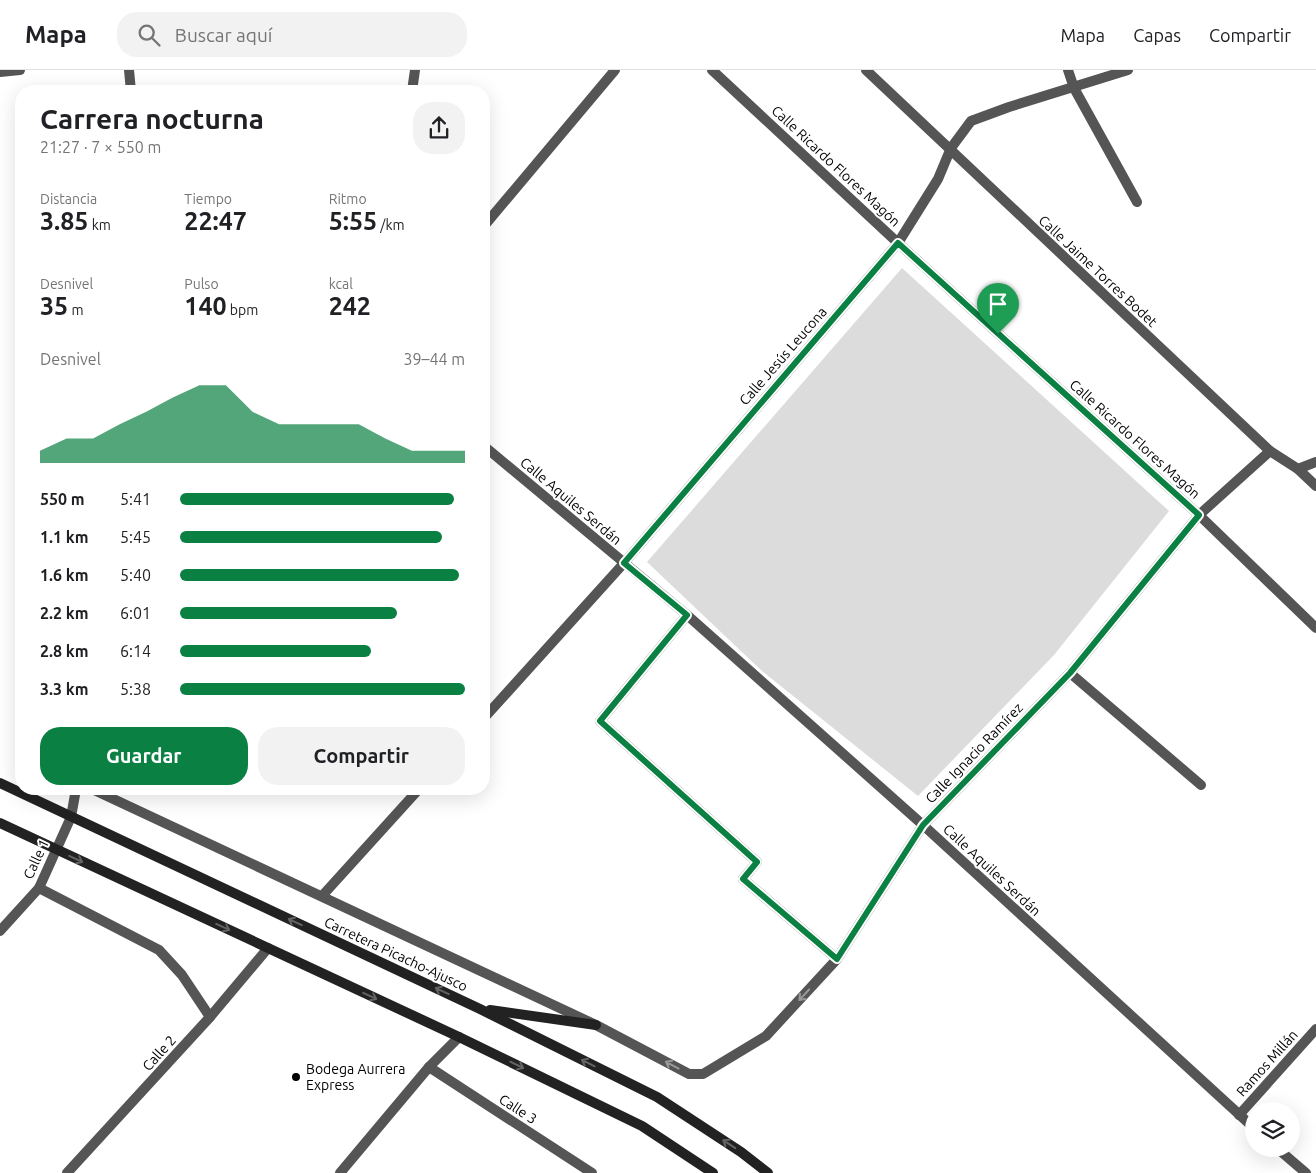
<!DOCTYPE html>
<html lang="es">
<meta charset="utf-8">
<style>
body{margin:0;font-family:Ubuntu,sans-serif;background:#f2f2f2;color:#202124;height:100vh;display:flex;flex-direction:column;font-size:19px;white-space:nowrap}
*{box-sizing:border-box;margin:0}
p{font-size:16px;color:#757577}
.icon{flex:none;width:28px;height:28px;fill:none;stroke:currentColor;stroke-width:2;stroke-linecap:round;stroke-linejoin:round}
.map{position:relative;flex:1;overflow:hidden}
.drawer{position:absolute;left:15px;top:15px;width:475px;height:710px;display:flex;flex-direction:column;background:#fff;border-radius:20px;box-shadow:0 5px 20px #0002}
.drawer>*{flex:none}
.fabs{position:absolute;left:1245px;top:1032px;display:grid;gap:10px}
.fabs a{display:grid;place-items:center;width:55px;height:55px;border-radius:50%;background:#fff;box-shadow:0 5px 20px #0002;font-size:25px}
.pin{position:absolute;display:grid;place-items:center;width:42px;height:42px;color:#fff;margin:-51px -21px;border-radius:50% 50% 50% 0;rotate:-45deg;box-shadow:0 0 5px #0007}
.pin .icon{rotate:45deg}
.round{display:grid;place-items:center;flex:none;width:52px;height:52px;border-radius:20px;background:#f2f2f2}
.headline{display:flex;align-items:center;justify-content:space-between;height:85px;padding:0 25px}
h1{font-size:28px;font-weight:700;line-height:38px}
.stats{display:grid;grid-template-columns:repeat(3,1fr);gap:8px;height:85px;padding:5px 25px}
.stats div{display:grid;align-content:center}
.stats b{font-size:25px;font-weight:700}
.stats small{font-size:14px;font-weight:400}
.stats p{font-size:14px}
.chart{height:140px;padding:10px 25px}
.chart p{display:flex;justify-content:space-between}
.chart svg{width:100%;height:90px;margin-top:5px;fill:#0b8043;opacity:.7}
.primary-button{display:flex;gap:10px;margin-top:auto;padding:10px 25px}
.primary-button a{flex:1;height:58px;border-radius:20px;background:#0b8043;color:#fff;font-size:20px;font-weight:700;line-height:58px;text-align:center}
.primary-button a+a{background:#f2f2f2;color:#202124}
ul{padding:0 25px;list-style:none;font-size:16px}
li{display:grid;grid-template-columns:80px 60px 1fr;align-items:center;height:38px}
li i{height:12px;border-radius:6px;background:#0b8043}
header{display:flex;align-items:center;gap:30px;box-sizing:border-box;height:70px;padding:0 25px;background:#fff;border-bottom:1px solid #e0e0e0}
header strong{font-size:24px}
nav{display:flex;gap:28px;margin-inline-start:auto;font-size:18px}
.search{width:350px;height:45px;background:#f2f2f2;display:flex;align-items:center;gap:12px;box-sizing:border-box;padding:0 18px;border-radius:20px;color:#757577;font-size:19px}
.map>svg:first-child{display:block}
</style>
<header>
<strong>Mapa</strong>
<div class="search"><svg class="icon" aria-label="search" viewBox="0 0 24 24"><circle cx="10" cy="10" r="6"/><path d="M15 15l6 6"/></svg>Buscar aquí</div>
<nav><a>Mapa</a><a>Capas</a><a>Compartir</a></nav>
</header>
<div class="map">
<svg width="1316" height="1103" viewBox="0 0 1316 1103">
<rect width="100%" height="100%" fill="#fff"/>
<polygon fill="#dcdcdc" points="902,198 1169,441 1054,585 918,726 762,601 647,492"/>
<g fill="none" stroke-linecap="round" stroke-linejoin="round">
<polyline stroke="#555" stroke-width="10" points="39,818 159,880 182,905 210,947"/>
<g stroke="#555" stroke-width="10">
<polyline points="129,0 131,21"/>
<polyline points="712,0 898,173 1199,445 1316,558"/>
<polyline points="866,0 1270,381 1298,399 1316,416"/>
<polyline points="1068,0 1074,18 1137,132"/>
<polyline points="0,2 20,0"/>
<polyline points="412,21 415,0"/>
<polyline points="484,156 615,0"/>
<polyline points="484,376 687,545 923,755 1254,1058"/>
<polyline points="1298,399 1316,392"/>
<polyline points="687,545 600,651 757,792 743,809 837,889"/>
<polyline points="1070,603 1201,715"/>
<polyline points="484,648 624,493 898,173 938,109 951,78 971,51 1009,37 1128,0"/>
<polyline points="92,719 596,955 689,1004 703,1004 766,966 837,889 923,755 1070,603 1199,445 1270,381"/>
<polyline points="322,826 419,719"/>
<polyline points="0,861 39,818 71,747 76,719"/>
<polyline points="429,997 592,1103"/>
<polyline points="1239,1045 1316,959"/>
<polyline points="1278,1079 1306,1103"/>
<polyline points="67,1103 210,947 268,878"/>
<polyline points="340,1103 429,997 459,967"/>
</g>
<g stroke="#222" stroke-width="10">
<polyline points="0,713 480,939 657,1027 741,1082 768,1103"/>
<polyline points="0,753 459,967 642,1056 713,1103"/>
<polyline points="490,940 596,955"/>
</g>
</g>
<defs><path id="oneway-shaft" d="M-6 0H5M1.5-3L5.5 0L1.5 3" fill="none" stroke-width="1.6" stroke-linecap="round" stroke-linejoin="round" transform="scale(1.25)"/></defs>
<g stroke="#646464">
<use href="#oneway-shaft" transform="translate(76 789) rotate(25)"/>
<use href="#oneway-shaft" transform="translate(295 852) rotate(-155)"/>
<use href="#oneway-shaft" transform="translate(223 857) rotate(25)"/>
<use href="#oneway-shaft" transform="translate(442 921) rotate(-155)"/>
<use href="#oneway-shaft" transform="translate(370 926) rotate(25)"/>
<use href="#oneway-shaft" transform="translate(588 993) rotate(-153)"/>
<use href="#oneway-shaft" transform="translate(517 995) rotate(26)"/>
<use href="#oneway-shaft" transform="translate(729 1074) rotate(-147)"/>
</g>
<g stroke="#999">
<use href="#oneway-shaft" transform="translate(804 925) rotate(133)"/>
<use href="#oneway-shaft" transform="translate(672 995) rotate(-152)"/>
</g>
<g fill="none" stroke-linecap="round" stroke-linejoin="round">
<defs>
<polygon id="route" points="898,173 1199,445 1070,603 923,755 837,889 743,809 757,792 600,651 687,545 624,493"/>
</defs>
<use href="#route" stroke="#fff" stroke-width="10"/>
<use href="#route" stroke="#0b8043" stroke-width="6"/>
</g>
<circle fill="#000" stroke="#fff" stroke-width="2" cx="296" cy="1007" r="5"/>
<g text-anchor="middle" dominant-baseline="central" stroke-width="4" stroke-linejoin="round" paint-order="stroke">
<g font-size="14" fill="#000" stroke="#fff">
<text transform="translate(836 96) rotate(43)">Calle Ricardo Flores Magón</text>
<text transform="translate(1098 201) rotate(43)">Calle Jaime Torres Bodet</text>
<text transform="translate(783 286) rotate(-49)">Calle Jesús Leucona</text>
<text transform="translate(1135 369) rotate(42)">Calle Ricardo Flores Magón</text>
<text transform="translate(571 431) rotate(40)">Calle Aquiles Serdán</text>
<text transform="translate(974 683) rotate(-46)">Calle Ignacio Ramírez</text>
<text transform="translate(36 789) rotate(-65)">Calle 1</text>
<text transform="translate(992 800) rotate(43)">Calle Aquiles Serdán</text>
<text transform="translate(396 884) rotate(25)">Carretera Picacho-Ajusco</text>
<text transform="translate(159 983) rotate(-48)">Calle 2</text>
<text transform="translate(1267 993) rotate(-48)">Ramos Millán</text>
<text transform="translate(518 1039) rotate(33)">Calle 3</text>
</g>
<g font-size="14" fill="#000" stroke="#fff" text-anchor="start">
<text x="306" y="999">Bodega Aurrera<tspan x="306" dy="16">Express</tspan></text>
</g>
</g>
</svg>
<div class="fabs">
<a><svg class="icon" aria-label="layers" viewBox="0 0 24 24"><path d="M12 4l9 5-9 5-9-5zM3 14l9 5 9-5"/></svg></a>
</div>
<div class="pin" style="left:998px;top:264px;background:#1e9e55"><svg class="icon" aria-label="arrive" viewBox="0 0 24 24"><path d="M6 21V4h12l-3 4 3 4H6"/></svg></div>
<section class="drawer">
<div class="headline"><div><h1>Carrera nocturna</h1><p>21:27 · 7 × 550 m</p></div><a class="round"><svg class="icon" aria-label="share" viewBox="0 0 24 24"><path d="M12 15V3M7 8l5-5 5 5M5 13v7h14v-7"/></svg></a></div>
<div class="stats">
<div><p>Distancia</p><b>3.85<small> km</small></b></div>
<div><p>Tiempo</p><b>22:47</b></div>
<div><p>Ritmo</p><b>5:55<small> /km</small></b></div>
</div>
<div class="stats">
<div><p>Desnivel</p><b>35<small> m</small></b></div>
<div><p>Pulso</p><b>140<small> bpm</small></b></div>
<div><p>kcal</p><b>242</b></div>
</div>
<div class="chart"><p><span>Desnivel</span>39–44 m</p>
<svg viewBox="0 0 160 44" preserveAspectRatio="none"><path d="M0 44V38L10 32L20 32L30 25L40 19L50 12L60 6L70 6L80 19L90 25L100 25L110 25L120 25L130 32L140 38L150 38L160 38V44z"/></svg>
</div>
<ul>
<li><b>550 m</b>5:41<i style="width:96%"></i></li>
<li><b>1.1 km</b>5:45<i style="width:92%"></i></li>
<li><b>1.6 km</b>5:40<i style="width:98%"></i></li>
<li><b>2.2 km</b>6:01<i style="width:76%"></i></li>
<li><b>2.8 km</b>6:14<i style="width:67%"></i></li>
<li><b>3.3 km</b>5:38<i style="width:100%"></i></li>
</ul>
<div class="primary-button"><a>Guardar</a><a>Compartir</a></div>
</section>
</div>
